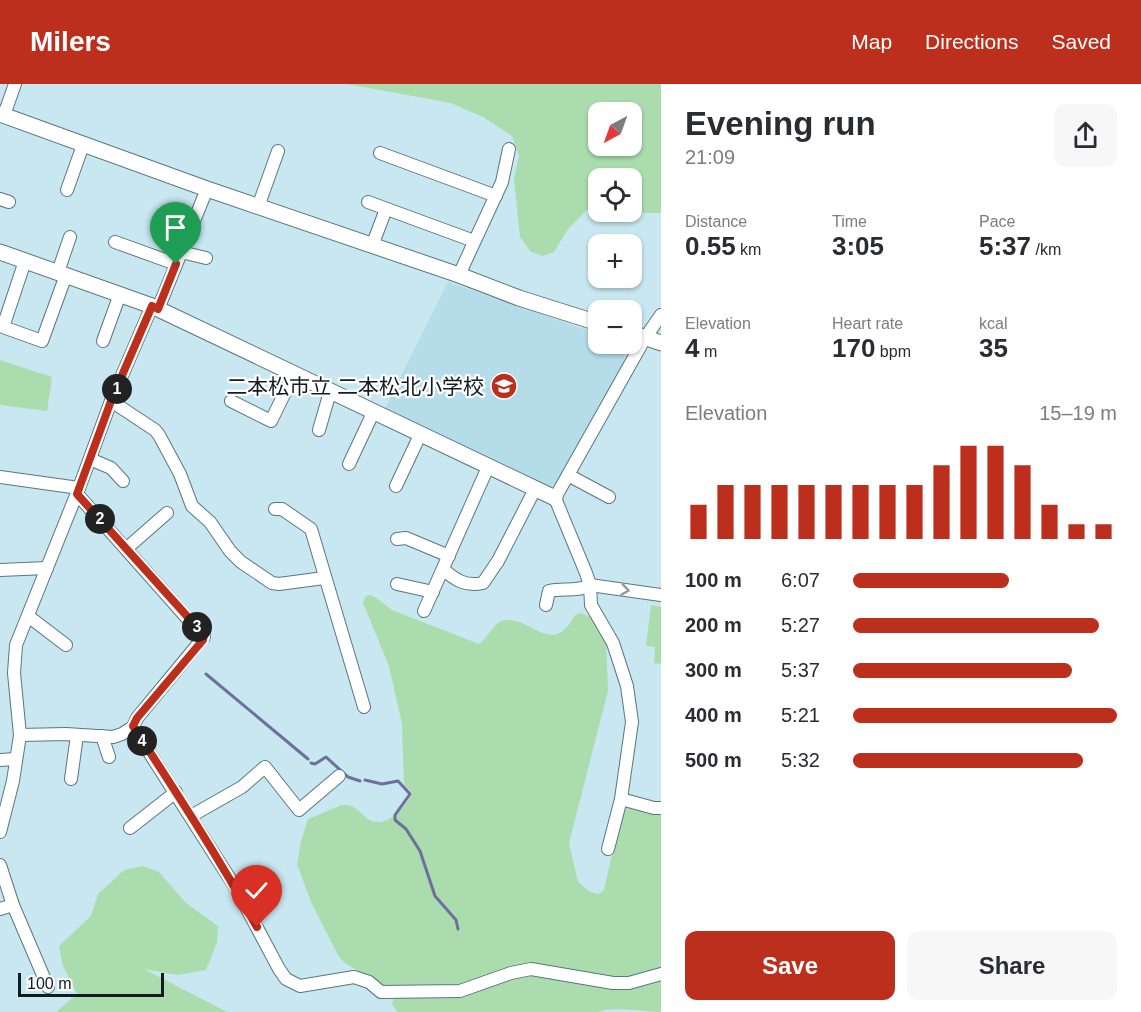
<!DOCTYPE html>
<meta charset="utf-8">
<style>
body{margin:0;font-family:Helvetica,"Noto Sans JP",sans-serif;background:#f7f7f7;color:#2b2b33;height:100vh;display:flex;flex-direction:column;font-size:22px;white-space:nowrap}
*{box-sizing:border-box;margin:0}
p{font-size:20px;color:#7c7c81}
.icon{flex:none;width:33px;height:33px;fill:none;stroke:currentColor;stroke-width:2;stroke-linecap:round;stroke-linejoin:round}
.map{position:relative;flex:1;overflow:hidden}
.side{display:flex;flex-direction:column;background:#fff;width:480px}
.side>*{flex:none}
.needle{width:39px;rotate:221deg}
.fabs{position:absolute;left:588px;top:18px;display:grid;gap:12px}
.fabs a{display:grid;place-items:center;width:54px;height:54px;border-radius:12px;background:#fff;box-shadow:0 2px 4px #0004;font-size:30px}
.scale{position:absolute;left:18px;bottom:15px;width:146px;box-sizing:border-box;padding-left:6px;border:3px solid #101c1f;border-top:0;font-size:16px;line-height:21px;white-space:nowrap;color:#101c1f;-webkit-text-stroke:4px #fff;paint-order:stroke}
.pin{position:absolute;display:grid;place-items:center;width:51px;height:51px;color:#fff;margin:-62px -26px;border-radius:50% 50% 50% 0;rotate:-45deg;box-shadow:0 0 6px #0007}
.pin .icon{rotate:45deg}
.km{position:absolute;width:30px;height:30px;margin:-15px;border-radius:50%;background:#222;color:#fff;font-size:16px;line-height:30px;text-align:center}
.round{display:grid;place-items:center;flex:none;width:63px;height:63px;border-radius:12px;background:#f7f7f7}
.head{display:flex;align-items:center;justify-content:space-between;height:102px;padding:0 24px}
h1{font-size:33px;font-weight:600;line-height:45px}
.metrics{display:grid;grid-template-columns:repeat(3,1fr);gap:9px;height:102px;padding:6px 24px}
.metrics div{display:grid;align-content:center}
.metrics b{font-size:26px;font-weight:600}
.metrics small{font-size:16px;font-weight:400}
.metrics p{font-size:16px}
.chart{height:168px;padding:12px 24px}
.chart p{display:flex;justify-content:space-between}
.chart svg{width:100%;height:108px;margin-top:6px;stroke:#bc2f1c;stroke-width:6}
.cta{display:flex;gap:12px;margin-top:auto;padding:12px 24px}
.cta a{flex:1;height:69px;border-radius:12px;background:#bc2f1c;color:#fff;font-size:24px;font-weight:600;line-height:69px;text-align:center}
.cta a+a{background:#f7f7f7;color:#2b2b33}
ul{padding:0 24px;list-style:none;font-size:20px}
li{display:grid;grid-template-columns:96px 72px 1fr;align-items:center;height:45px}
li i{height:15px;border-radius:8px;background:#bc2f1c}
header{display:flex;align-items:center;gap:36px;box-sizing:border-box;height:84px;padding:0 30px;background:#bc2f1c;color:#fff}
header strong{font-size:28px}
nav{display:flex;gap:33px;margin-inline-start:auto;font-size:21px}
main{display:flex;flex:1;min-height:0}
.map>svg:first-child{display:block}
</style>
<header>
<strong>Milers</strong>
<nav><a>Map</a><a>Directions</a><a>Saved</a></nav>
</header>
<main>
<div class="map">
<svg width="661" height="928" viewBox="0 0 661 928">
<rect width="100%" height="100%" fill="#c8e7f0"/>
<polygon fill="#b5dde9" points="448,198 598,250 598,260 618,260 622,264 625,278 559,395 552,402 541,403 384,326"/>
<g fill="#abdcae" fill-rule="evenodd">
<path d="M347,0h314v129h-23l-6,-3v-32h-34v25h-4l-26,26 -14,23 -11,4 -12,-4 -11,-15 -6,-58 5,-24 -7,-19 -29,-19 -32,-14zM598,28h34v34h-34z"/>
<polygon points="0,276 52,293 47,327 0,321"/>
<path d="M369,511l6,2 17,13 87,34c8,-5 14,-20 23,-23 28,-8 49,39 73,-6l6,-2 10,4 15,23 2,51 -39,152 9,39 12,10 9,2 5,-4 18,-81 4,-1 35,6v157l-39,8 -85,-14 -85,22 -69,-1 -38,-23 -6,-6 -28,-55 -14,-38 4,-23 7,-22c7,-2 31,-14 36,-14 13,-1 18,12 28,16 17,6 34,-15 40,-28l-8,-9 -2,-60 -13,-58 -26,-63 2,-6z"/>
<polygon points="651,521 661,523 661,580 654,579 655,563 646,562"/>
<polygon points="143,782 159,788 186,819 218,842 217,858 206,886 177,891 144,885 227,928 56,928 77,910 63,882 59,862 91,832 98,810 124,786"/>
<path d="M527,890l134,5v33c-18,0 -47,-6 -63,0h-201l-5,-8 2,-8z"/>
</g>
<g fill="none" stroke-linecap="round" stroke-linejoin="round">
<g stroke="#6e6f9c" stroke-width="3">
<polyline points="206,590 308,675"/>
<polyline points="311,679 315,680 326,673 348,693 360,697"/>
<polyline points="365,696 382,700 398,697 410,710 395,731 395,736 406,745 420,767 435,812 456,836 458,845"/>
</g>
<defs>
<g id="minor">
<polyline points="4,31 15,0"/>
<polyline points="380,69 496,112"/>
<polyline points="67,106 83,61"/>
<polyline points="0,115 9,118"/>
<polyline points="368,118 474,157"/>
<polyline points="258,123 278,67"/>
<polyline points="115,158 176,180"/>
<polyline points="372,162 386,125"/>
<polyline points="181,168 206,174"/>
<polyline points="25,177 3,243 42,257 66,191"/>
<polyline points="58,188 70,153"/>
<polyline points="459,191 502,98 509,65"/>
<polyline points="158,225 207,105"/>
<polyline points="661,231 645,254 555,414 586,489 590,501 591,521 613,559 627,602 632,638 621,715 654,724 661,724"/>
<polyline points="103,257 120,210"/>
<polyline points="111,317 155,346 159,351 180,390 192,422 210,438 230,467 241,478 272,499 279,500 324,494"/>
<polyline points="231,317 271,337 294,290"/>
<polyline points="319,346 330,308"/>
<polyline points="90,375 111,384 123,397"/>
<polyline points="349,380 373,329"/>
<polyline points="568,391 609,413"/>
<polyline points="0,393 79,404"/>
<polyline points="396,402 420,351"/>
<polyline points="77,410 204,553 137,634 133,643"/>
<polyline points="275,425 282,425 311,445 364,623"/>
<polyline points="397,455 406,454 449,472"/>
<polyline points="127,464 167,429"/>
<path d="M443,485c12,11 23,18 40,14l15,-22 37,-72"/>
<polyline points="0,486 47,484"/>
<polyline points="397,500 433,508"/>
<path d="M546,521l3,-14c13,-3 30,1 41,-6l71,10"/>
<polyline points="424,527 488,383"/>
<polyline points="28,532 66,561"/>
<polyline points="20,651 66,650 113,653 122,650 133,643 237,806 279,885 286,895 300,902 354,893 369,898 381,908 460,907 511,889 531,885 613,899 629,899 661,890"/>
<polyline points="102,652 109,673"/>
<polyline points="0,676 15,675"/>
<polyline points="71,695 77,651"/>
<polyline points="191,732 242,703 265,683 299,726 339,692"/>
<polyline points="130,744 176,708"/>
<polyline points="0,748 13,697 20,651 14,589 16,561 79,404 111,317 152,222"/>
<polyline points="608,765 621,715"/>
<polyline points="0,781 13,821 0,825"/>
<polyline points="13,821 48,903"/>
</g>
<g id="tertiary">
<polyline points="0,30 207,105 459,191 519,214 598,239"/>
<polyline points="0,168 152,222 555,414"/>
<polyline points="632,249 661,259"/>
</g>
</defs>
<use href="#minor" stroke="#5a767e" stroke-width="14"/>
<use href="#tertiary" stroke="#5a767e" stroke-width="17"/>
<use href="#minor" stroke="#fff" stroke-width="12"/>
<use href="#tertiary" stroke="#fff" stroke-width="15"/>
</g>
<defs><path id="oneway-chevron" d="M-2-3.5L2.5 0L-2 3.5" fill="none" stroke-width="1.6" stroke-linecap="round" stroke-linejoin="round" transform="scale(1.5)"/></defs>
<use stroke="#93999a" href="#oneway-chevron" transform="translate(625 506) rotate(8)"/>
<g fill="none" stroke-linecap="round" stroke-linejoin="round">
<defs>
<path id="route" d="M176,180l-18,45 -6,-3 -41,95 -34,93 127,141 -1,5 -66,78 -4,8c43,66 86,132 124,201"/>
</defs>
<use href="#route" stroke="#fff" stroke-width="12"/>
<use href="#route" stroke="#bc2f1c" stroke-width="8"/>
</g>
<defs>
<symbol id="school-disc" viewBox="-11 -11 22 22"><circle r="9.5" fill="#bc2f1c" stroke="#fff"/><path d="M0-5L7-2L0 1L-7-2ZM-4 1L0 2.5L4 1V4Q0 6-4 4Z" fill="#fff"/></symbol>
</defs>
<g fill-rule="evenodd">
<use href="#school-disc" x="489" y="287" width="30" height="30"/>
</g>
<g text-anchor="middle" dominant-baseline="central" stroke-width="4.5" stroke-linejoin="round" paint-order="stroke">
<g font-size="21" fill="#101c1f" stroke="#fff" text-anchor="end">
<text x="484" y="302">二本松市立 二本松北小学校</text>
</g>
</g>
</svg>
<div class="fabs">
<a><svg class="needle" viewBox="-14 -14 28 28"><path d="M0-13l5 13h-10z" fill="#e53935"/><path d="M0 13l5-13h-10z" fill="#7c7c81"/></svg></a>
<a><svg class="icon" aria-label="locate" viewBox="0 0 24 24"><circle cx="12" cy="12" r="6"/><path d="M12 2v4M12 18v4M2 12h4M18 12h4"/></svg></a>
<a>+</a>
<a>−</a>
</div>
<div class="scale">100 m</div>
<div class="pin" style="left:176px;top:180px;background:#1e9e55"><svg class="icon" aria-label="arrive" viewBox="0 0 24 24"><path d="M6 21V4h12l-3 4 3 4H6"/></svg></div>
<div class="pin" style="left:257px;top:843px;background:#d93025"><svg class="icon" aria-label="check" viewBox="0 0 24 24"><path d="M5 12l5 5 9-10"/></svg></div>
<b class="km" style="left:117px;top:305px">1</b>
<b class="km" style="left:100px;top:435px">2</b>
<b class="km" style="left:197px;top:543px">3</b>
<b class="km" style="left:142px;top:657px">4</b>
</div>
<section class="side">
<div class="head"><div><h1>Evening run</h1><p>21:09</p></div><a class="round"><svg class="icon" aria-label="share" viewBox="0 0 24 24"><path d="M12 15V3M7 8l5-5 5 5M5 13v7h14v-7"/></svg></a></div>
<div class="metrics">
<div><p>Distance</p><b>0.55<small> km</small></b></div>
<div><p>Time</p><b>3:05</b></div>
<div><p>Pace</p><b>5:37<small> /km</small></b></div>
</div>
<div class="metrics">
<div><p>Elevation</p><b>4<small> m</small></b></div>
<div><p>Heart rate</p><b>170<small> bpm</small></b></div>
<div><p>kcal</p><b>35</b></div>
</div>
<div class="chart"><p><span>Elevation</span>15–19 m</p>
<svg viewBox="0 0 160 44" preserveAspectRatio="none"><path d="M5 44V30M15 44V22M25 44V22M35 44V22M45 44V22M55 44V22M65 44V22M75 44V22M85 44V22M95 44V14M105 44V6M115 44V6M125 44V14M135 44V30M145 44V38M155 44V38"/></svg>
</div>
<ul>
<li><b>100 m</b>6:07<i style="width:59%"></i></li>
<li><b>200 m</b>5:27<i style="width:93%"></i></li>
<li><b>300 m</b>5:37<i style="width:83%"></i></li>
<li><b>400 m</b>5:21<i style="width:100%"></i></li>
<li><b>500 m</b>5:32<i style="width:87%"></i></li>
</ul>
<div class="cta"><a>Save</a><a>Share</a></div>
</section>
</main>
